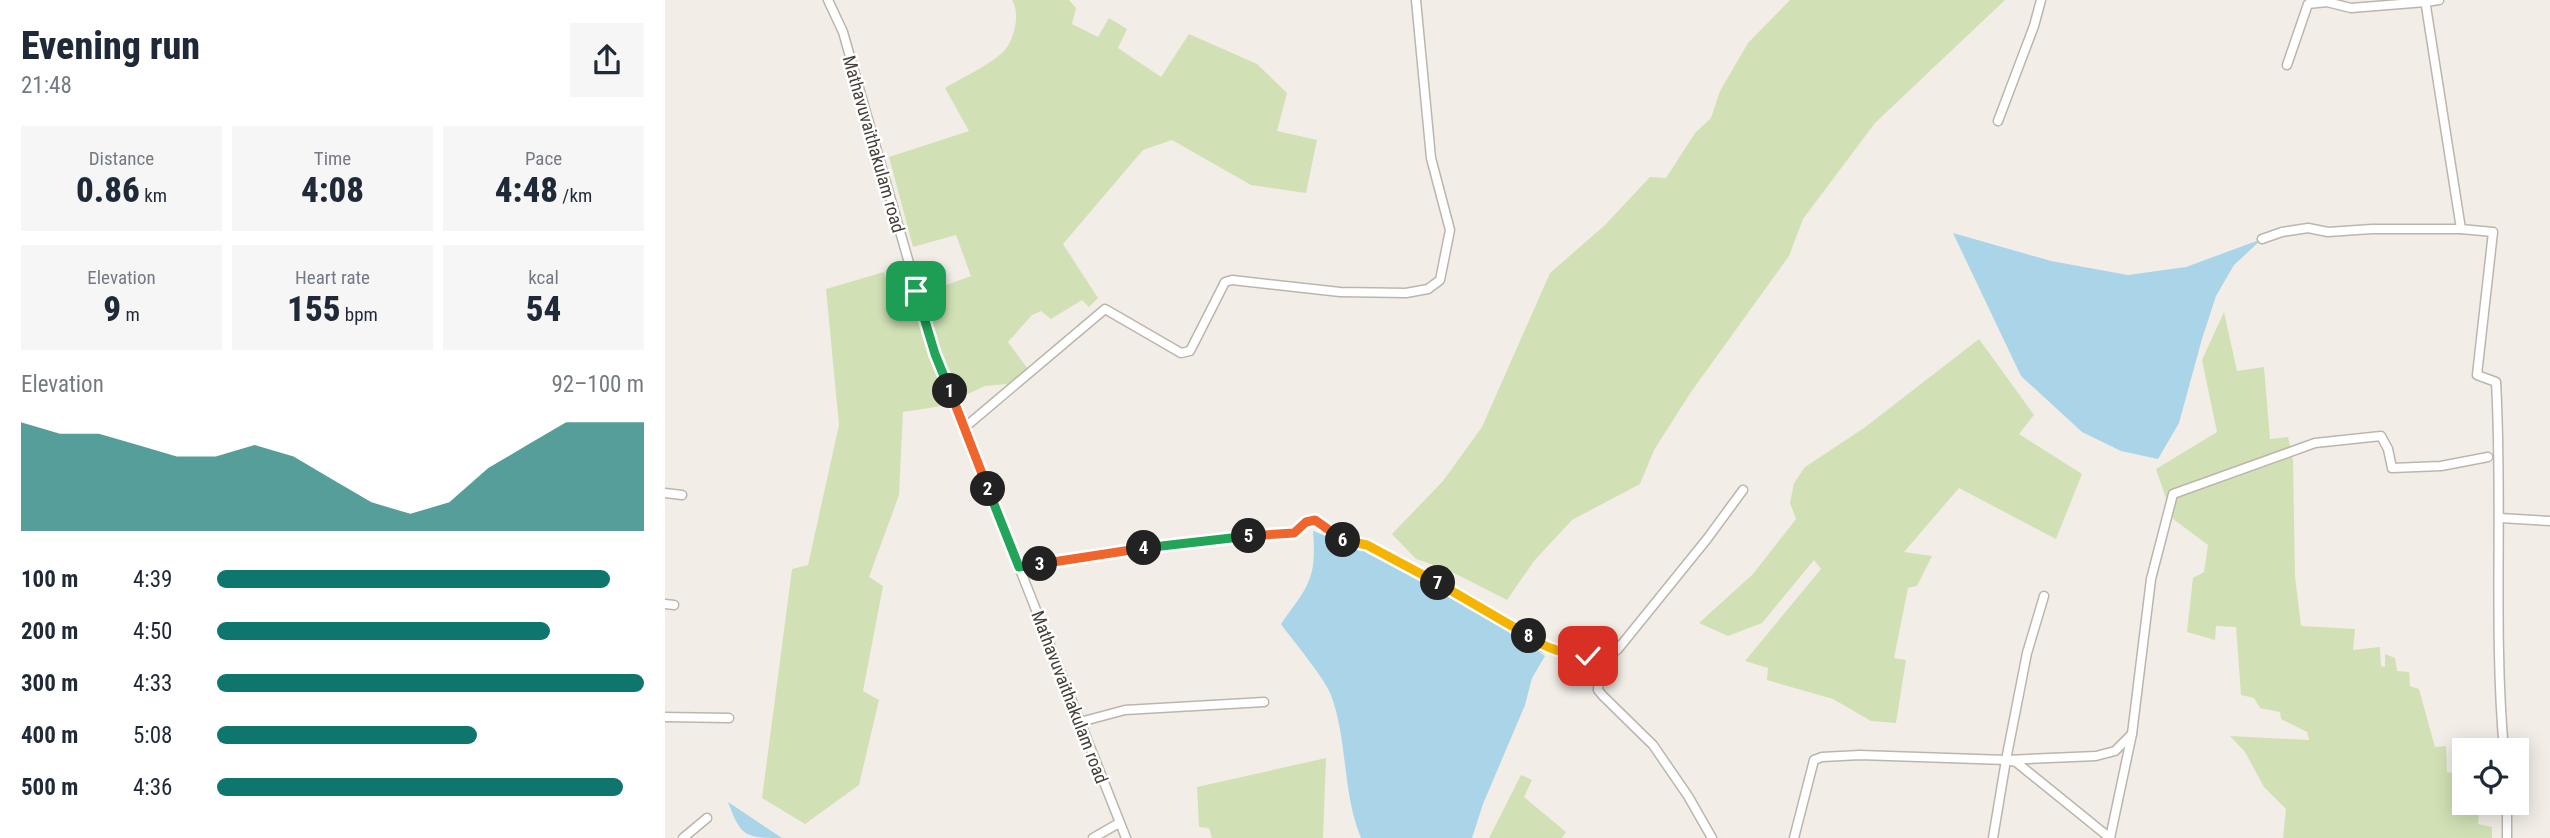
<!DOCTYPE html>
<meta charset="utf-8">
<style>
body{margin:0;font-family:"Roboto Condensed",sans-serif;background:#f6f6f7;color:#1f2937;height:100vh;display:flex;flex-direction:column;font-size:26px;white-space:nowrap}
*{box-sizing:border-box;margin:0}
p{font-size:23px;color:#747a83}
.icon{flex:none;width:38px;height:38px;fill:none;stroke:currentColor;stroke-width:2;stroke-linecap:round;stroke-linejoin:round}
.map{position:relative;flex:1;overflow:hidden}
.panel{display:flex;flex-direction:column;background:#fff;width:665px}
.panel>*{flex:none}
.tools{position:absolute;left:1787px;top:738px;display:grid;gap:14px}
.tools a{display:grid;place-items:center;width:77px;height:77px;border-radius:0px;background:#fff;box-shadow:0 4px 18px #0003;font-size:35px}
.pin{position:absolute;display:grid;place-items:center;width:60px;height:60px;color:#fff;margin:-30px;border-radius:14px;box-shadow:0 4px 10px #0006}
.km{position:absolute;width:35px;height:35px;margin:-18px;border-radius:50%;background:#222;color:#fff;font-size:19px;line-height:35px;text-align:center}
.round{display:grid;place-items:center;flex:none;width:74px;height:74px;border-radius:0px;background:#f6f6f7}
.head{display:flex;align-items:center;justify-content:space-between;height:119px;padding:0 21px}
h1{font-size:38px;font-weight:800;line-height:52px}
.figures{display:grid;grid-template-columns:repeat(3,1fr);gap:10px;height:119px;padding:7px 21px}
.figures div{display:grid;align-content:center;border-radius:0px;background:#f6f6f7;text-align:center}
.figures b{font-size:35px;font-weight:800}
.figures small{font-size:19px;font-weight:400}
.figures p{font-size:19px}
.chart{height:196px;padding:14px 21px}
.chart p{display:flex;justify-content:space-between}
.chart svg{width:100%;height:126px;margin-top:7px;fill:#0f766e;opacity:.7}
ul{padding:0 21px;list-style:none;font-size:23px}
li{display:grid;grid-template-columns:112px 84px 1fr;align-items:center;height:52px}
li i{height:18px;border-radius:9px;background:#0f766e}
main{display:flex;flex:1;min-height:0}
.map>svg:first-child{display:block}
</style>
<main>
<section class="panel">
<div class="head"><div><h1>Evening run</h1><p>21:48</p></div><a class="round"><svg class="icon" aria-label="share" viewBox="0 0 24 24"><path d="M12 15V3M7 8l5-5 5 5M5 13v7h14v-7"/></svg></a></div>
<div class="figures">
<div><p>Distance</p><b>0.86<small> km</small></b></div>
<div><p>Time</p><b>4:08</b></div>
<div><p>Pace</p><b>4:48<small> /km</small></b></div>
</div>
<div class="figures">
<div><p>Elevation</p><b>9<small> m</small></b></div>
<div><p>Heart rate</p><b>155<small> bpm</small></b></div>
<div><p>kcal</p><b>54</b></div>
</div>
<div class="chart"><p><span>Elevation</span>92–100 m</p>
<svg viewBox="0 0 160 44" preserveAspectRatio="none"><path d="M0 44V6L10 10L20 10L30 14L40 18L50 18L60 14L70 18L80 26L90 34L100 38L110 34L120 22L130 14L140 6L150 6L160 6V44z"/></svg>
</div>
<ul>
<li><b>100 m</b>4:39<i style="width:92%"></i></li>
<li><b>200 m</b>4:50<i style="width:78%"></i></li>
<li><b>300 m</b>4:33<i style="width:100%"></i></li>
<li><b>400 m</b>5:08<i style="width:61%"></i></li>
<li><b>500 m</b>4:36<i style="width:95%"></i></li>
</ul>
</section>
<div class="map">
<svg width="1885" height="838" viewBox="0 0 1885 838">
<rect width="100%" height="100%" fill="#f2eee7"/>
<g fill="#d1e1b5">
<path d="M347,0h57l7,8 -4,16 26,13 11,-19 18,11 -9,19 43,29 28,-43 68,30 30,29 -10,38 40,9 -11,53 -55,-8 -79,-45 -29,10 -80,94 35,54 -9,9 -7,-7 -31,19 -10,-8 -9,4 -24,27 20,27 -20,15 -23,2 -43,20 -39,6 -4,83 -30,82 14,9 -20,105 16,9 -20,85 -54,39 -43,-26 30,-229 16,-4 31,-140 -13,-136 58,-17 8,25 16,2 63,-23 -15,-41 -43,12 -24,-90 80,-26 -24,-43c15,-9 46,-24 58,-36 11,-11 18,-38 9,-52z"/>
<polygon points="1125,0 1340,0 1210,123 1138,219 1124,256 1026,392 989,450 975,484 907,520 869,561 842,600 783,570 751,559 727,534 778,481 817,427 885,273 940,225 985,177 1001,178 1030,133 1046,118 1055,91 1083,43"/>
<polygon points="1559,312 1572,371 1599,367 1605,439 1623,437 1628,460 1630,576 1636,626 1690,629 1688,650 1715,647 1716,666 1720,667 1720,654 1730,658 1732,671 1744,672 1745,686 1754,689 1770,747 1781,746 1782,772 1792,774 1792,805 1814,812 1813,824 1827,827 1827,838 1618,838 1621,809 1599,787 1580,752 1565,736 1644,740 1642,732 1616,719 1615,712 1595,708 1589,698 1576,695 1571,627 1551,626 1550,640 1522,632 1528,578 1539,572 1543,545 1508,519 1491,469 1552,432 1537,360"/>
<polygon points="1314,339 1369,415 1354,434 1417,474 1391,539 1294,488 1239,552 1267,556 1252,586 1243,588 1229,658 1241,660 1231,723 1206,721 1168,699 1102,680 1103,668 1080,661 1156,569 1149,560 1097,623 1063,636 1034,623 1088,574 1131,519 1125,503 1129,483 1140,467 1199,428"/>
<polygon points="661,758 658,838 547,838 544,828 534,827 532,787"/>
<polygon points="856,775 867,780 859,797 901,832 897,838 824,838"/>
</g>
<g fill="#aad4e8">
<polygon points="1288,233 1386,261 1463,275 1521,267 1597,239 1569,265 1551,296 1537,339 1514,423 1493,459 1456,451 1417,432 1356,376"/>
<path d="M648,531c20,8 41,15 61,23 61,27 117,64 171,102l-13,22 -7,27 -42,99 -11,34h-111c-19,-46 -13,-97 -30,-143 -7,-18 -38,-54 -50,-71 27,-38 36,-44 32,-93z"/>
<path d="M63,802l54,36c-37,0 -41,-1 -54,-36z"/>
</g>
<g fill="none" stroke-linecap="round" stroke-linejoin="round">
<defs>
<g id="minor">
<polyline points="163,0 178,32 270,354 461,838"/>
<path d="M1774,0l-13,2v4l35,223 32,3 -16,143 19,7c7,123 -3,246 8,369"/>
<polyline points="1622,65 1643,4 1662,2 1686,8 1761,2"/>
<polyline points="1333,121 1369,26 1376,0"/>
<polyline points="1597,239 1617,232 1643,228 1663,232 1707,229 1796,229"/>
<polyline points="299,428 440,309 516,353 525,351 560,282 567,280 675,292 741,293 763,289 775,280 785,230 766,158 751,0"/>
<polyline points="0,493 17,495"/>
<polyline points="1835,518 1885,521"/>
<polyline points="354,567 432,554 547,539 629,533 641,521 650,520 678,540 702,545 762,576 858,632 878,647 901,654 923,656 934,674 933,690 938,696 988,745 1023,796 1047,838"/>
<polyline points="0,604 9,605"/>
<polyline points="930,667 953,649 1042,539 1078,490"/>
<polyline points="0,717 64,718"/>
<polyline points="415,722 460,710 599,702"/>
<polyline points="1341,760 1362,653 1379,596"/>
<polyline points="1842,803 1842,838"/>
<polyline points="18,838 42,818"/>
<polyline points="428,838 454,823"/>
<polyline points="1129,838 1149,760 1157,757 1195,755 1341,760 1351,762 1445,838"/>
<polyline points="1328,838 1341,760 1431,756 1450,751 1467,734"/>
<polyline points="1445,838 1467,734 1486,579 1508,494 1650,443 1716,436 1723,449 1727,468 1776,466 1823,457"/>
</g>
</defs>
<use href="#minor" stroke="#bcb5ab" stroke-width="11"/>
<use href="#minor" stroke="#fff" stroke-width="8"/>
</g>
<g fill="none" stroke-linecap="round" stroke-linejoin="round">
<defs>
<polyline id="split-1" points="251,291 270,354 285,391"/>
<polyline id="split-2" points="285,391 323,489"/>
<polyline id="split-3" points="323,489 354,567 375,564"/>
<polyline id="split-4" points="375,564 479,548"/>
<polyline id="split-5" points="479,548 584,536"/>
<polyline id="split-6" points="584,536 629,533 641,522 650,520 678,540"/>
<polyline id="split-7" points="678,540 702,545 773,583"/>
<polyline id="split-8" points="773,583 864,636"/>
<path id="split-9" d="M864,636c18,14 36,17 59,20"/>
</defs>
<use href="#split-1" stroke="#fff" stroke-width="14"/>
<use href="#split-2" stroke="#fff" stroke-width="14"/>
<use href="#split-3" stroke="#fff" stroke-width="14"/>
<use href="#split-4" stroke="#fff" stroke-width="14"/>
<use href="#split-5" stroke="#fff" stroke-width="14"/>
<use href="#split-6" stroke="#fff" stroke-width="14"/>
<use href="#split-7" stroke="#fff" stroke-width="14"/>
<use href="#split-8" stroke="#fff" stroke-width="14"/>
<use href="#split-9" stroke="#fff" stroke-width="14"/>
<use href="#split-1" stroke="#22a559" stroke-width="9"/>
<use href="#split-2" stroke="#f0652b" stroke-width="9"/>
<use href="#split-3" stroke="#22a559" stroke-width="9"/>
<use href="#split-4" stroke="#f0652b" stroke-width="9"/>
<use href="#split-5" stroke="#22a559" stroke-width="9"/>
<use href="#split-6" stroke="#f0652b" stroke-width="9"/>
<use href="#split-7" stroke="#f5b400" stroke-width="9"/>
<use href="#split-8" stroke="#f5b400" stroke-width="9"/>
<use href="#split-9" stroke="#f5b400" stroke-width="9"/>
</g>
<g text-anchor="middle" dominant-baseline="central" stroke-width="5" stroke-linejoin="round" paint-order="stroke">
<g font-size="18" fill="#443e37" stroke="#fff">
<text transform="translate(209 144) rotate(74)">Mathavuvaithakulam road</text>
<text transform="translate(405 697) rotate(69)">Mathavuvaithakulam road</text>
</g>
</g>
</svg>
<div class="tools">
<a><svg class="icon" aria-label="locate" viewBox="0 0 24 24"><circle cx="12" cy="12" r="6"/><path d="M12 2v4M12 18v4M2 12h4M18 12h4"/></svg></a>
</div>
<div class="pin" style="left:251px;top:291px;background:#1e9e55"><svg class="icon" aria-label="arrive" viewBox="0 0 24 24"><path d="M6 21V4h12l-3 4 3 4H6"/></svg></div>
<div class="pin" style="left:923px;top:656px;background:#d93025"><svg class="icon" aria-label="check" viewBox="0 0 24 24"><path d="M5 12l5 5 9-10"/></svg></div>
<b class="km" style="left:285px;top:391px">1</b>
<b class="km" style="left:323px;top:489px">2</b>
<b class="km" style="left:375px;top:564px">3</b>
<b class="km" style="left:479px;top:548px">4</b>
<b class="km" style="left:584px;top:536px">5</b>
<b class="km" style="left:678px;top:540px">6</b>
<b class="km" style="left:773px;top:583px">7</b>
<b class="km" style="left:864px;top:636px">8</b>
</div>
</main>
